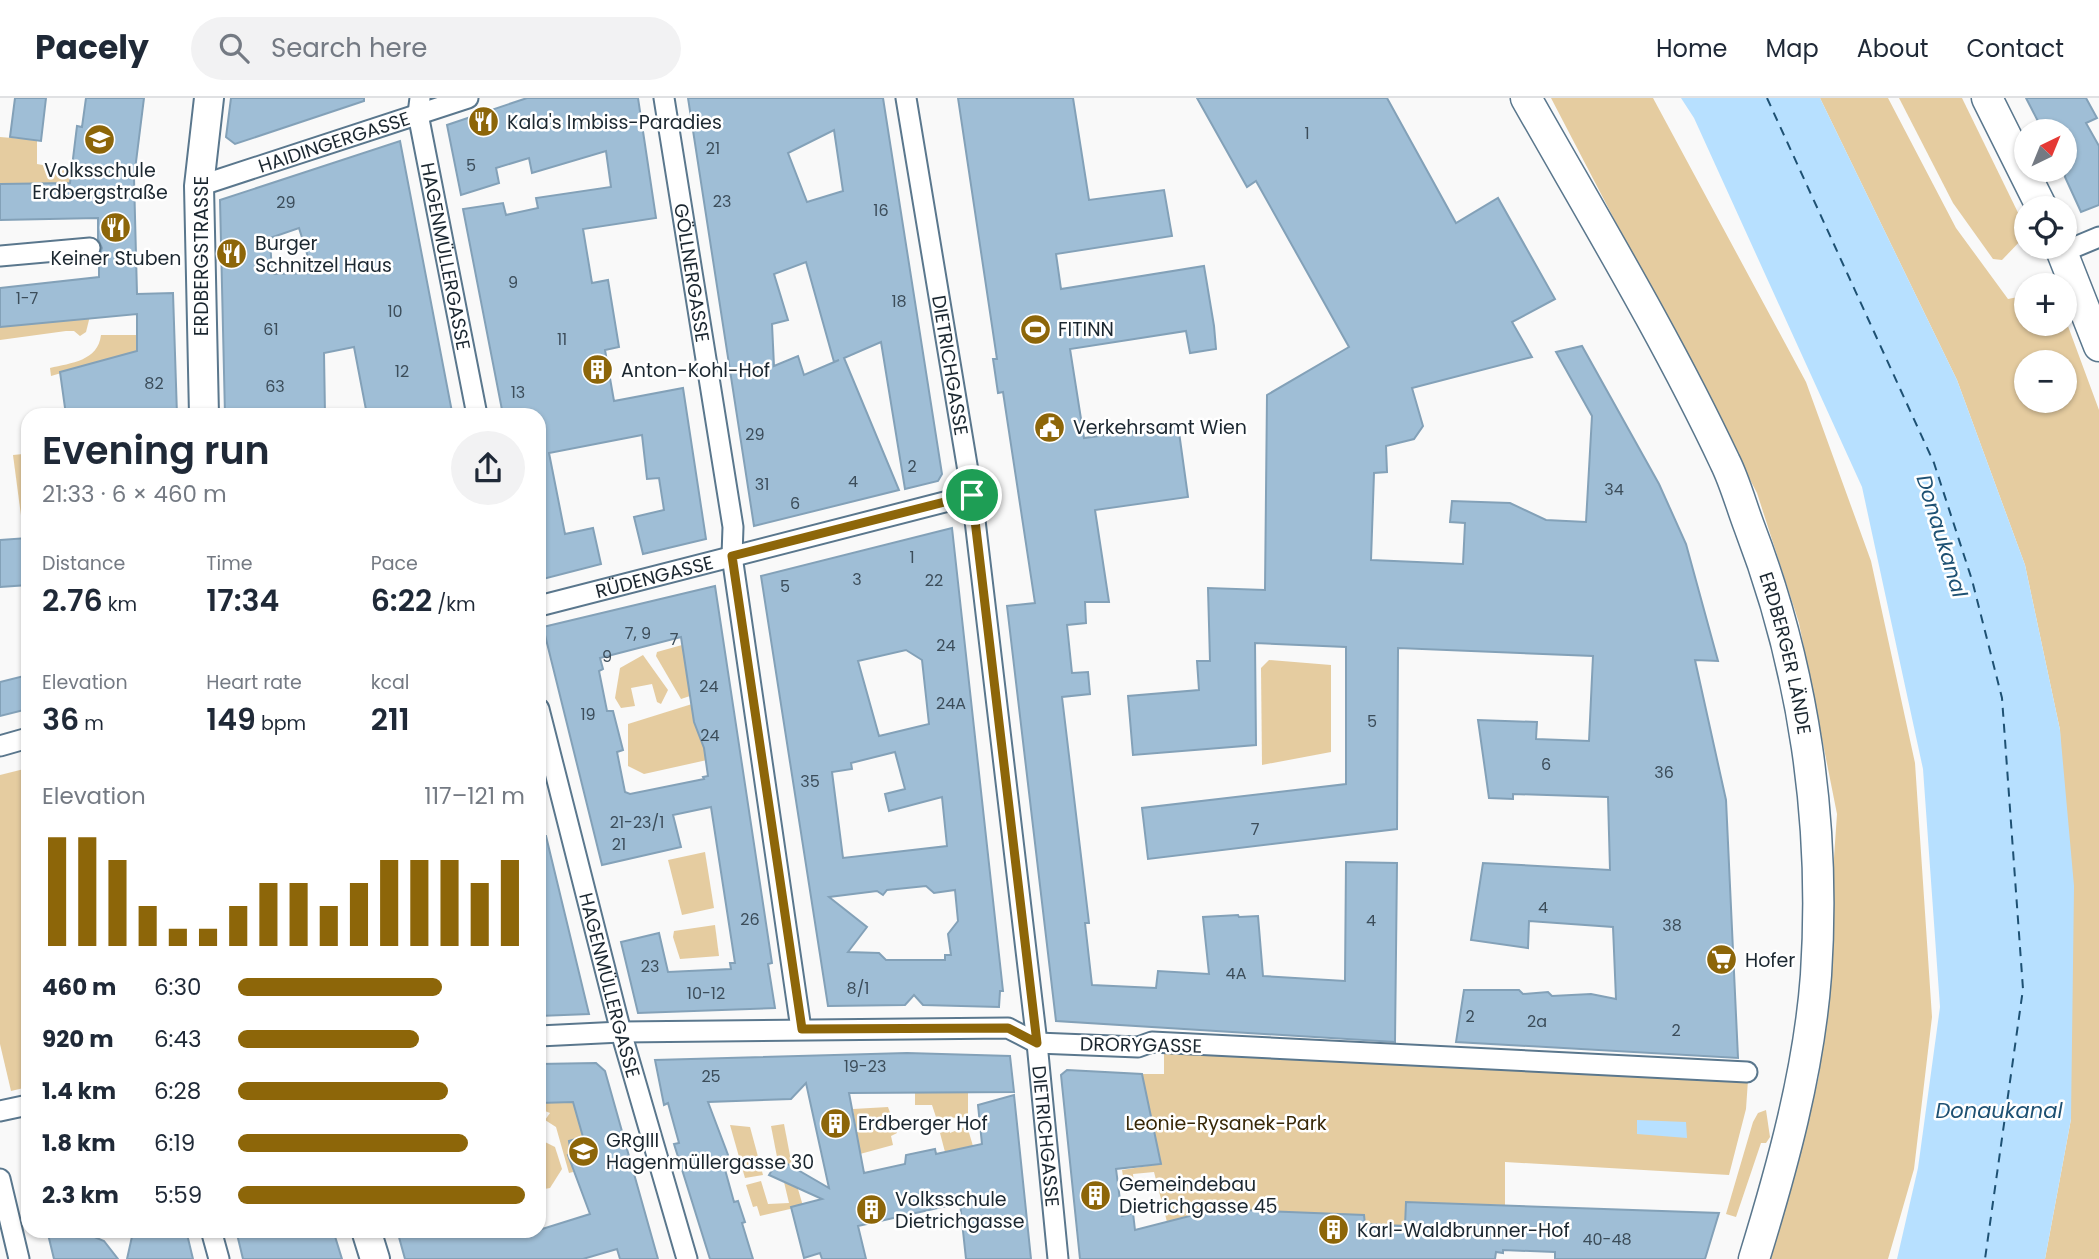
<!DOCTYPE html>
<meta charset="utf-8">
<style>
body{margin:0;font-family:Poppins,sans-serif;background:#f2f2f3;color:#1f2937;height:100vh;display:flex;flex-direction:column;font-size:26px;white-space:nowrap}
*{box-sizing:border-box;margin:0}
p{font-size:23px;color:#747a83}
.icon{flex:none;width:38px;height:38px;fill:none;stroke:currentColor;stroke-width:2;stroke-linecap:round;stroke-linejoin:round}
.map{position:relative;flex:1;overflow:hidden}
.details{position:absolute;left:21px;top:310px;width:525px;height:830px;display:flex;flex-direction:column;background:#fff;border-radius:21px;box-shadow:0 2px 5px #0004}
.details>*{flex:none}
.needle{width:46px;rotate:43deg}
.fabs{position:absolute;left:2014px;top:21px;display:grid;gap:14px}
.fabs a{display:grid;place-items:center;width:63px;height:63px;border-radius:50%;background:#fff;box-shadow:0 2px 5px #0004;font-size:35px}
.pin{position:absolute;display:grid;place-items:center;width:60px;height:60px;color:#fff;margin:-30px;border:4px solid #fff;border-radius:50%;box-shadow:0 2px 7px #0007}
.round{display:grid;place-items:center;flex:none;width:74px;height:74px;border-radius:37px;background:#f2f2f3}
.headline{display:flex;align-items:center;justify-content:space-between;height:119px;padding:0 21px}
h1{font-size:38px;font-weight:600;line-height:52px}
.figures{display:grid;grid-template-columns:repeat(3,1fr);gap:10px;height:119px;padding:7px 21px}
.figures div{display:grid;align-content:center}
.figures b{font-size:30px;font-weight:600}
.figures small{font-size:19px;font-weight:400}
.figures p{font-size:19px}
.chart{height:196px;padding:14px 21px}
.chart p{display:flex;justify-content:space-between}
.chart svg{width:100%;height:126px;margin-top:7px;stroke:#8d6609;stroke-width:6}
ul{padding:0 21px;list-style:none;font-size:23px}
li{display:grid;grid-template-columns:112px 84px 1fr;align-items:center;height:52px}
li i{height:18px;border-radius:9px;background:#8d6609}
header{display:flex;align-items:center;gap:42px;box-sizing:border-box;height:98px;padding:0 35px;background:#fff;border-bottom:2px solid #e0e1e3}
header strong{font-size:33px}
nav{display:flex;gap:38px;margin-inline-start:auto;font-size:24px}
.search{width:490px;height:63px;background:#f2f2f3;display:flex;align-items:center;gap:18px;box-sizing:border-box;padding:0 24px;border-radius:38px;color:#747a83;font-size:26px}
.map>svg:first-child{display:block}
</style>
<header>
<strong>Pacely</strong>
<div class="search"><svg class="icon" aria-label="search" viewBox="0 0 24 24"><circle cx="10" cy="10" r="6"/><path d="M15 15l6 6"/></svg>Search here</div>
<nav><a>Home</a><a>Map</a><a>About</a><a>Contact</a></nav>
</header>
<div class="map">
<svg width="2099" height="1161" viewBox="0 0 2099 1161">
<rect width="100%" height="100%" fill="#f9f9f9"/>
<g fill="#e5cca0" fill-rule="evenodd">
<polygon points="1551,0 1653,0 1806,284 1871,463 1915,665 1932,919 1914,1071 1888,1161 1771,1161 1819,978 1837,716 1799,525 1757,395"/>
<path d="M1820,0h68l68,130 52,71 10,-2 8,-10v37h39v-6l34,92v849h-54l26,-140 -11,-389 -35,-165 -68,-185zM2026,264h39v39h-39z"/>
<polygon points="1899,0 1962,0 2026,131 2026,137 2002,162 1993,161 1953,105"/>
<polygon points="0,39 37,42 37,66 72,72 70,85 0,86"/>
<polygon points="90,218 86,234 80,238 74,233 66,233 0,242 0,229"/>
<path d="M101,237h36v21l-14,-1 -72,21 -1,-8c21,-5 48,-7 51,-33z"/>
<polygon points="23,356 28,424 22,425 13,357"/>
<polygon points="682,547 690,598 681,601 656,558 657,554"/>
<polygon points="643,557 668,592 661,606 657,604 652,586 631,590 635,608 621,610 615,600 620,570"/>
<polygon points="1269,562 1331,567 1331,654 1262,667 1261,570"/>
<polygon points="692,606 707,662 644,676 628,668 628,626"/>
<polygon points="28,670 28,989 11,993 0,946 0,677"/>
<polygon points="705,754 714,810 682,817 668,762"/>
<polygon points="715,827 719,858 680,861 673,839 674,833"/>
<polygon points="1164,950 1748,982 1746,1011 1729,1077 1505,1064 1505,1107 1407,1104 1405,1128 1365,1126 1364,1117 1217,1111 1167,1124 1154,1074 1133,1076 1134,1086 1126,1096 1122,1072 1160,1066 1142,976 1164,976"/>
<polygon points="968,993 968,1019 947,1020 948,1023 938,1025 932,1007 915,1007 915,994"/>
<polygon points="573,1004 583,1039 569,1043 573,1074 569,1075 556,1029 545,1022 550,1015 545,1013 539,1018 539,1005"/>
<polygon points="888,1009 897,1035 891,1038 893,1047 860,1056 853,1011"/>
<polygon points="1766,1012 1770,1039 1766,1045 1761,1045 1736,1119 1726,1116 1753,1024 1758,1015"/>
<polygon points="784,1026 792,1068 778,1064 771,1028"/>
<polygon points="730,1027 750,1029 763,1077 745,1080"/>
<polygon points="967,1028 973,1048 945,1054 940,1035 949,1032 950,1035"/>
<polygon points="539,1041 555,1049 562,1071 550,1090 539,1092"/>
<polygon points="793,1074 803,1108 760,1118 757,1108 753,1109 746,1087 761,1083 768,1106 789,1105 784,1084"/>
</g>
<g fill="#b7e0ff">
<polygon points="1681,0 1820,0 1957,282 2025,467 2060,632 2074,788 2071,1021 2045,1161 1897,1161 1918,1070 1940,909 1923,671 1862,389 1694,20"/>
<polygon points="1637,1022 1686,1024 1687,1040 1637,1036"/>
</g>
<g fill="none" stroke-linecap="round" stroke-linejoin="round">
<polyline stroke="#1e5173" stroke-width="2" stroke-dasharray="9 7" stroke-linecap="butt" points="1767,0 1934,365 1972,482 2002,600 2023,891 1985,1161"/>
</g>
<g fill="#9fbed6" stroke="#83a1b8" stroke-width="2" fill-rule="evenodd">
<polygon points="15,0 46,0 41,43 10,39"/>
<polygon points="86,0 144,0 134,80 137,196 173,195 177,317 66,317 60,274 137,253 137,216 0,229 0,190 99,179 99,158 102,150 98,141 98,120 0,122 0,86 70,85 77,28 82,29"/>
<polygon points="231,0 364,0 364,3 235,46 226,39"/>
<polygon points="527,0 638,0 656,120 583,131 592,185 608,182 619,249 605,252 614,303 683,290 706,441 643,456 634,419 664,412 659,380 647,381 642,337 549,355 565,436 593,430 601,466 539,482 539,317 503,317 463,111 503,105 506,117 538,110 536,100 611,89 606,53 532,75 529,60 496,70 499,85 461,97 447,27"/>
<path d="M688,0h195l59,376 -4,7 -33,8 -24,-147 -37,16 55,132 -145,36zM834,32l9,61 -36,11 -19,-49zM806,164l28,100 5,-2 -35,15 -6,-19 -24,10 -2,-42 16,-4 -14,-46z"/>
<polygon points="958,0 1073,0 1089,102 1164,92 1172,138 1056,156 1061,191 1204,168 1214,228 1216,251 1190,255 1186,233 1070,251 1084,340 1178,327 1188,399 1095,412 1109,504 1085,504 1086,525 1067,527 1072,575 1088,574 1090,596 1062,599 1089,825 1085,825 1092,887 1156,890 1158,873 1209,876 1203,819 1238,817 1239,819 1258,818 1263,878 1345,883 1346,764 1397,765 1395,944 1056,923 1007,508 1035,505 1003,294 998,295 993,261 997,261"/>
<polygon points="1197,0 1387,0 1456,125 1498,100 1555,201 1512,224 1532,259 1412,290 1423,328 1414,341 1386,348 1387,374 1374,375 1371,462 1463,466 1465,425 1450,424 1452,403 1510,405 1546,422 1586,424 1592,318 1556,254 1582,248 1659,386 1686,446 1718,563 1695,562 1726,702 1738,960 1456,944 1464,892 1519,892 1523,896 1548,894 1552,898 1591,896 1616,901 1613,829 1529,823 1528,850 1471,842 1483,765 1610,772 1608,699 1513,696 1513,701 1489,700 1478,622 1537,624 1536,641 1589,643 1593,558 1398,550 1397,731 1148,761 1142,710 1346,686 1346,549 1255,545 1256,647 1133,657 1128,598 1199,592 1197,563 1210,563 1208,490 1265,492 1267,297 1349,249 1256,83 1247,89"/>
<polygon points="2026,0 2086,0 2097,20 2086,25 2099,48 2099,107 2081,114 2065,79 2065,33 2043,33"/>
<path d="M400,43l52,271 -85,3 -13,-68 -30,6 1,62h-100l-5,-215zM299,130l14,45 -41,1 -2,-36z"/>
<path d="M952,430l51,463h-3l-1,16 -76,-2 -9,-10 -9,10 -77,1 -67,-430zM906,552l16,10 7,64 -50,12 -21,-75zM895,654l10,37 -20,5 4,17 53,-14 5,49 -104,12 -11,-86 20,-3 -1,-6zM926,788l8,7 21,-3 3,31 -10,13 3,21h-6v5h-59l-7,-7 -31,-1 19,-25 -38,-30 48,-6 6,4 4,-5z"/>
<polygon points="27,440 28,487 0,489 0,442"/>
<path d="M715,488l57,377 -4,1 7,44 -137,5 -17,-71 38,-9 9,39 63,-3 -1,-6h5l-24,-156 -38,8 8,32 -79,18 -59,-238zM681,539l13,85 10,26 4,28 -5,1 1,2 -74,15 -5,-2 -8,-40 6,-2 -10,-39h-6l-8,-40 4,-2 -3,-11z"/>
<polygon points="28,577 28,611 0,618 0,584"/>
<polygon points="539,738 546,738 589,916 539,918"/>
<polygon points="907,955 1010,958 1014,994 849,995 864,1075 905,1066 906,1057 935,1051 936,1056 982,1046 978,1007 1014,997 1031,1161 966,1161 960,1105 858,1128 866,1161 822,1161 820,1155 804,1160 791,1109 822,1101 769,1077 779,1061 829,1090 806,985 791,1001 708,1004 728,1057 728,1067 724,1068 734,1104 738,1103 745,1124 742,1125 753,1161 710,1161 674,1046 679,1045 668,1005 664,1007 655,962"/>
<polygon points="596,965 605,973 658,1161 620,1161 617,1151 583,1161 405,1161 397,1132 539,1132 590,1116 568,1057 571,1056 569,1043 583,1039 573,1004 539,1005 539,966"/>
<polygon points="1067,972 1142,976 1161,1066 1116,1071 1122,1118 1133,1115 1135,1132 1217,1111 1364,1117 1365,1126 1405,1128 1406,1104 1719,1115 1705,1161 1555,1161 1555,1154 1503,1152 1503,1155 1496,1154 1495,1161 1080,1161 1061,977"/>
<polygon points="47,1132 90,1132 92,1138 104,1143 118,1161 54,1161"/>
<polygon points="140,1132 186,1132 193,1161 127,1161 133,1134"/>
<polygon points="236,1132 333,1132 342,1161 243,1161"/>
</g>
<g fill="none" stroke-linecap="round" stroke-linejoin="round">
<defs>
<g id="street">
<path id="s1" d="M420,0l-2,16 59,301"/>
<path id="s2" d="M664,0l69,429 -1,29 69,473"/>
<path id="s3" d="M906,0l66,397 65,548 21,216"/>
<path id="s4" d="M199,88l269,-88"/>
<polyline points="2063,154 2099,139"/>
<polyline points="0,158 90,150"/>
<path id="s5" d="M539,508l433,-111"/>
<path id="s6" d="M539,611l82,323 66,227"/>
<polyline points="0,648 28,640"/>
<polyline points="539,938 621,934 1008,930 1037,945 1138,949 1152,944 1747,974"/>
<polyline points="0,1013 28,1007"/>
<polyline points="0,1081 19,1161"/>
<polyline points="211,1132 219,1161"/>
</g>
<g id="secondary">
<polyline points="204,317 199,88 209,0"/>
<polyline points="366,1132 375,1161"/>
</g>
<g id="primary">
<path id="s7" d="M1526,0c68,120 140,239 199,364 10,20 16,43 24,64 55,143 77,296 67,449 -7,96 -34,193 -62,284"/>
<polyline points="1987,0 2042,110"/>
<polyline points="2060,149 2099,248"/>
</g>
</defs>
<use href="#street" stroke="#5a778d" stroke-width="23"/>
<use href="#secondary" stroke="#5a778d" stroke-width="32"/>
<use href="#primary" stroke="#5a778d" stroke-width="33"/>
<use href="#street" stroke="#fff" stroke-width="19"/>
<use href="#secondary" stroke="#fff" stroke-width="28"/>
<use href="#primary" stroke="#fff" stroke-width="30"/>
</g>
<g fill="none" stroke-linecap="round" stroke-linejoin="round">
<defs>
<polygon id="route" points="972,397 1037,945 1008,930 802,931 732,458"/>
</defs>
<use href="#route" stroke="#fff" stroke-width="14"/>
<use href="#route" stroke="#8d6609" stroke-width="9"/>
</g>
<defs>
<symbol id="restaurant-disc" viewBox="-11 -11 22 22"><circle r="9.5" fill="#8d6609" stroke="#fff"/><path d="M-5-6h1v4h1v-4h1v4h1v-4h1v5L-1.5 .5V6h-2V.5L-5-1ZM5-6V6H3V1.5H1.5Q1.5-4 5-6Z" fill="#fff"/></symbol>
<symbol id="school-disc" viewBox="-11 -11 22 22"><circle r="9.5" fill="#8d6609" stroke="#fff"/><path d="M0-5L7-2L0 1L-7-2ZM-4 1L0 2.5L4 1V4Q0 6-4 4Z" fill="#fff"/></symbol>
<symbol id="stadium-disc" viewBox="-11 -11 22 22"><circle r="9.5" fill="#8d6609" stroke="#fff"/><path d="M0-5a6.5 5 0 1 0 0 10a6.5 5 0 1 0 0-10ZM-3.5-1.8h7v3.6h-7Z" fill="#fff"/></symbol>
<symbol id="building-disc" viewBox="-11 -11 22 22"><circle r="9.5" fill="#8d6609" stroke="#fff"/><path d="M-4-6H4V6H1V3H-1V6H-4ZM-2.5-4.3h1.7v1.8h-1.7ZM.8-4.3h1.7v1.8H.8ZM-2.5-1h1.7V.8h-1.7ZM.8-1h1.7V.8H.8Z" fill="#fff"/></symbol>
<symbol id="civic-disc" viewBox="-11 -11 22 22"><circle r="9.5" fill="#8d6609" stroke="#fff"/><path d="M-.6-6.5H3V-4.5H.6V-3L4-1V1h2V6H-6V1h2V-1L-.6-3ZM-1.2 2.5V6h2.4V2.5Z" fill="#fff"/></symbol>
<symbol id="supermarket-disc" viewBox="-11 -11 22 22"><circle r="9.5" fill="#8d6609" stroke="#fff"/><path d="M-6-5.5h2.5l.6 2H6L4.5 2H-2.5L-4.4-4H-6ZM-1.5 3.2a1.3 1.3 0 1 0 .1 0ZM3 3.2a1.3 1.3 0 1 0 .1 0Z" fill="#fff"/></symbol>
</defs>
<g fill-rule="evenodd">
<use href="#restaurant-disc" x="466" y="6" width="35" height="35"/>
<use href="#school-disc" x="82" y="24" width="35" height="35"/>
<use href="#restaurant-disc" x="98" y="112" width="35" height="35"/>
<use href="#restaurant-disc" x="214" y="138" width="35" height="35"/>
<use href="#stadium-disc" x="1018" y="214" width="35" height="35"/>
<use href="#building-disc" x="580" y="254" width="35" height="35"/>
<use href="#civic-disc" x="1032" y="312" width="35" height="35"/>
<use href="#supermarket-disc" x="1704" y="844" width="35" height="35"/>
<use href="#building-disc" x="818" y="1008" width="35" height="35"/>
<use href="#school-disc" x="566" y="1036" width="35" height="35"/>
<use href="#building-disc" x="1078" y="1080" width="35" height="35"/>
<use href="#building-disc" x="854" y="1094" width="35" height="35"/>
<use href="#building-disc" x="1316" y="1114" width="35" height="35"/>
</g>
<g text-anchor="middle" dominant-baseline="central" stroke-width="5" stroke-linejoin="round" paint-order="stroke">
<g font-size="16" fill="#3c4d5a">
<text x="1307" y="35">1</text>
<text x="713" y="50">21</text>
<text x="471" y="67">5</text>
<text x="722" y="103">23</text>
<text x="286" y="104">29</text>
<text x="881" y="112">16</text>
<text x="513" y="184">9</text>
<text x="27" y="200">1-7</text>
<text x="899" y="203">18</text>
<text x="395" y="213">10</text>
<text x="271" y="231">61</text>
<text x="562" y="241">11</text>
<text x="402" y="273">12</text>
<text x="154" y="285">82</text>
<text x="275" y="288">63</text>
<text x="518" y="294">13</text>
<text x="755" y="336">29</text>
<text x="912" y="368">2</text>
<text x="853" y="383">4</text>
<text x="762" y="386">31</text>
<text x="1614" y="391">34</text>
<text x="795" y="405">6</text>
<text x="912" y="459">1</text>
<text x="857" y="481">3</text>
<text x="934" y="482">22</text>
<text x="785" y="488">5</text>
<text x="638" y="535">7, 9</text>
<text x="674" y="541">7</text>
<text x="946" y="547">24</text>
<text x="607" y="558">9</text>
<text x="709" y="588">24</text>
<text x="951" y="605">24A</text>
<text x="588" y="616">19</text>
<text x="1372" y="623">5</text>
<text x="710" y="637">24</text>
<text x="1546" y="666">6</text>
<text x="1664" y="674">36</text>
<text x="810" y="683">35</text>
<text x="637" y="724">21-23/1</text>
<text x="1255" y="731">7</text>
<text x="619" y="746">21</text>
<text x="1543" y="809">4</text>
<text x="750" y="821">26</text>
<text x="1371" y="822">4</text>
<text x="1672" y="827">38</text>
<text x="650" y="868">23</text>
<text x="1236" y="875">4A</text>
<text x="858" y="890">8/1</text>
<text x="706" y="895">10-12</text>
<text x="1470" y="918">2</text>
<text x="1537" y="923">2a</text>
<text x="1676" y="932">2</text>
<text x="865" y="968">19-23</text>
<text x="711" y="978">25</text>
<text x="1607" y="1141">40-48</text>
</g>
<g font-size="19" fill="#1b2730" stroke="#fff" text-anchor="start">
<text x="507" y="24">Kala's Imbiss-Paradies</text>
<text x="100" y="72" text-anchor="middle">Volksschule<tspan x="100" dy="22">Erdbergstraße</tspan></text>
<text x="255" y="145">Burger<tspan x="255" dy="22">Schnitzel Haus</tspan></text>
<text x="116" y="160" text-anchor="middle">Keiner Stuben</text>
<text x="1058" y="231">FITINN</text>
<text x="621" y="272">Anton-Kohl-Hof</text>
<text x="1073" y="329">Verkehrsamt Wien</text>
<text x="1745" y="862">Hofer</text>
<text x="858" y="1025">Erdberger Hof</text>
<text x="606" y="1042">GRgIII<tspan x="606" dy="22">Hagenmüllergasse 30</tspan></text>
<text x="1119" y="1086">Gemeindebau<tspan x="1119" dy="22">Dietrichgasse 45</tspan></text>
<text x="895" y="1101">Volksschule<tspan x="895" dy="22">Dietrichgasse</tspan></text>
<text x="1357" y="1132">Karl-Waldbrunner-Hof</text>
</g>
<g font-size="19" fill="#1b2730" stroke="#fff">
<text stroke="none"><textPath href="#s4" startOffset="142">HAIDINGERGASSE</textPath></text>
<text transform="translate(201 158) rotate(-90)">ERDBERGSTRASSE</text>
<text stroke="none"><textPath href="#s1" startOffset="161">HAGENMÜLLERGASSE</textPath></text>
<text stroke="none"><textPath href="#s2" startOffset="177">GÖLLNERGASSE</textPath></text>
<text stroke="none"><textPath href="#s3" startOffset="271">DIETRICHGASSE</textPath></text>
<text stroke="none"><textPath href="#s5" startOffset="119">RÜDENGASSE</textPath></text>
<text stroke="none"><textPath href="#s7" startOffset="616">ERDBERGER LÄNDE</textPath></text>
<text stroke="none"><textPath href="#s6" startOffset="285">HAGENMÜLLERGASSE</textPath></text>
<text transform="translate(1141 947) rotate(1)">DRORYGASSE</text>
<text stroke="none"><textPath href="#s3" startOffset="1048">DIETRICHGASSE</textPath></text>
</g>
<g font-size="19" fill="#382807" stroke="#fff">
<text x="1226" y="1025">Leonie-Rysanek-Park</text>
</g>
<g font-size="21" font-style="italic" fill="#1e5173" stroke="#fff">
<text transform="translate(1942 438) rotate(73)">Donaukanal</text>
<text x="1999" y="1012">Donaukanal</text>
</g>
</g>
</svg>
<div class="fabs">
<a><svg class="needle" viewBox="-14 -14 28 28"><path d="M0-13l5 13h-10z" fill="#e53935"/><path d="M0 13l5-13h-10z" fill="#747a83"/></svg></a>
<a><svg class="icon" aria-label="locate" viewBox="0 0 24 24"><circle cx="12" cy="12" r="6"/><path d="M12 2v4M12 18v4M2 12h4M18 12h4"/></svg></a>
<a>+</a>
<a>−</a>
</div>
<div class="pin" style="left:972px;top:397px;background:#1e9e55"><svg class="icon" aria-label="arrive" viewBox="0 0 24 24"><path d="M6 21V4h12l-3 4 3 4H6"/></svg></div>
<section class="details">
<div class="headline"><div><h1>Evening run</h1><p>21:33 · 6 × 460 m</p></div><a class="round"><svg class="icon" aria-label="share" viewBox="0 0 24 24"><path d="M12 15V3M7 8l5-5 5 5M5 13v7h14v-7"/></svg></a></div>
<div class="figures">
<div><p>Distance</p><b>2.76<small> km</small></b></div>
<div><p>Time</p><b>17:34</b></div>
<div><p>Pace</p><b>6:22<small> /km</small></b></div>
</div>
<div class="figures">
<div><p>Elevation</p><b>36<small> m</small></b></div>
<div><p>Heart rate</p><b>149<small> bpm</small></b></div>
<div><p>kcal</p><b>211</b></div>
</div>
<div class="chart"><p><span>Elevation</span>117–121 m</p>
<svg viewBox="0 0 160 44" preserveAspectRatio="none"><path d="M5 44V6M15 44V6M25 44V14M35 44V30M45 44V38M55 44V38M65 44V30M75 44V22M85 44V22M95 44V30M105 44V22M115 44V14M125 44V14M135 44V14M145 44V22M155 44V14"/></svg>
</div>
<ul>
<li><b>460 m</b>6:30<i style="width:71%"></i></li>
<li><b>920 m</b>6:43<i style="width:63%"></i></li>
<li><b>1.4 km</b>6:28<i style="width:73%"></i></li>
<li><b>1.8 km</b>6:19<i style="width:80%"></i></li>
<li><b>2.3 km</b>5:59<i style="width:100%"></i></li>
</ul>
</section>
</div>
